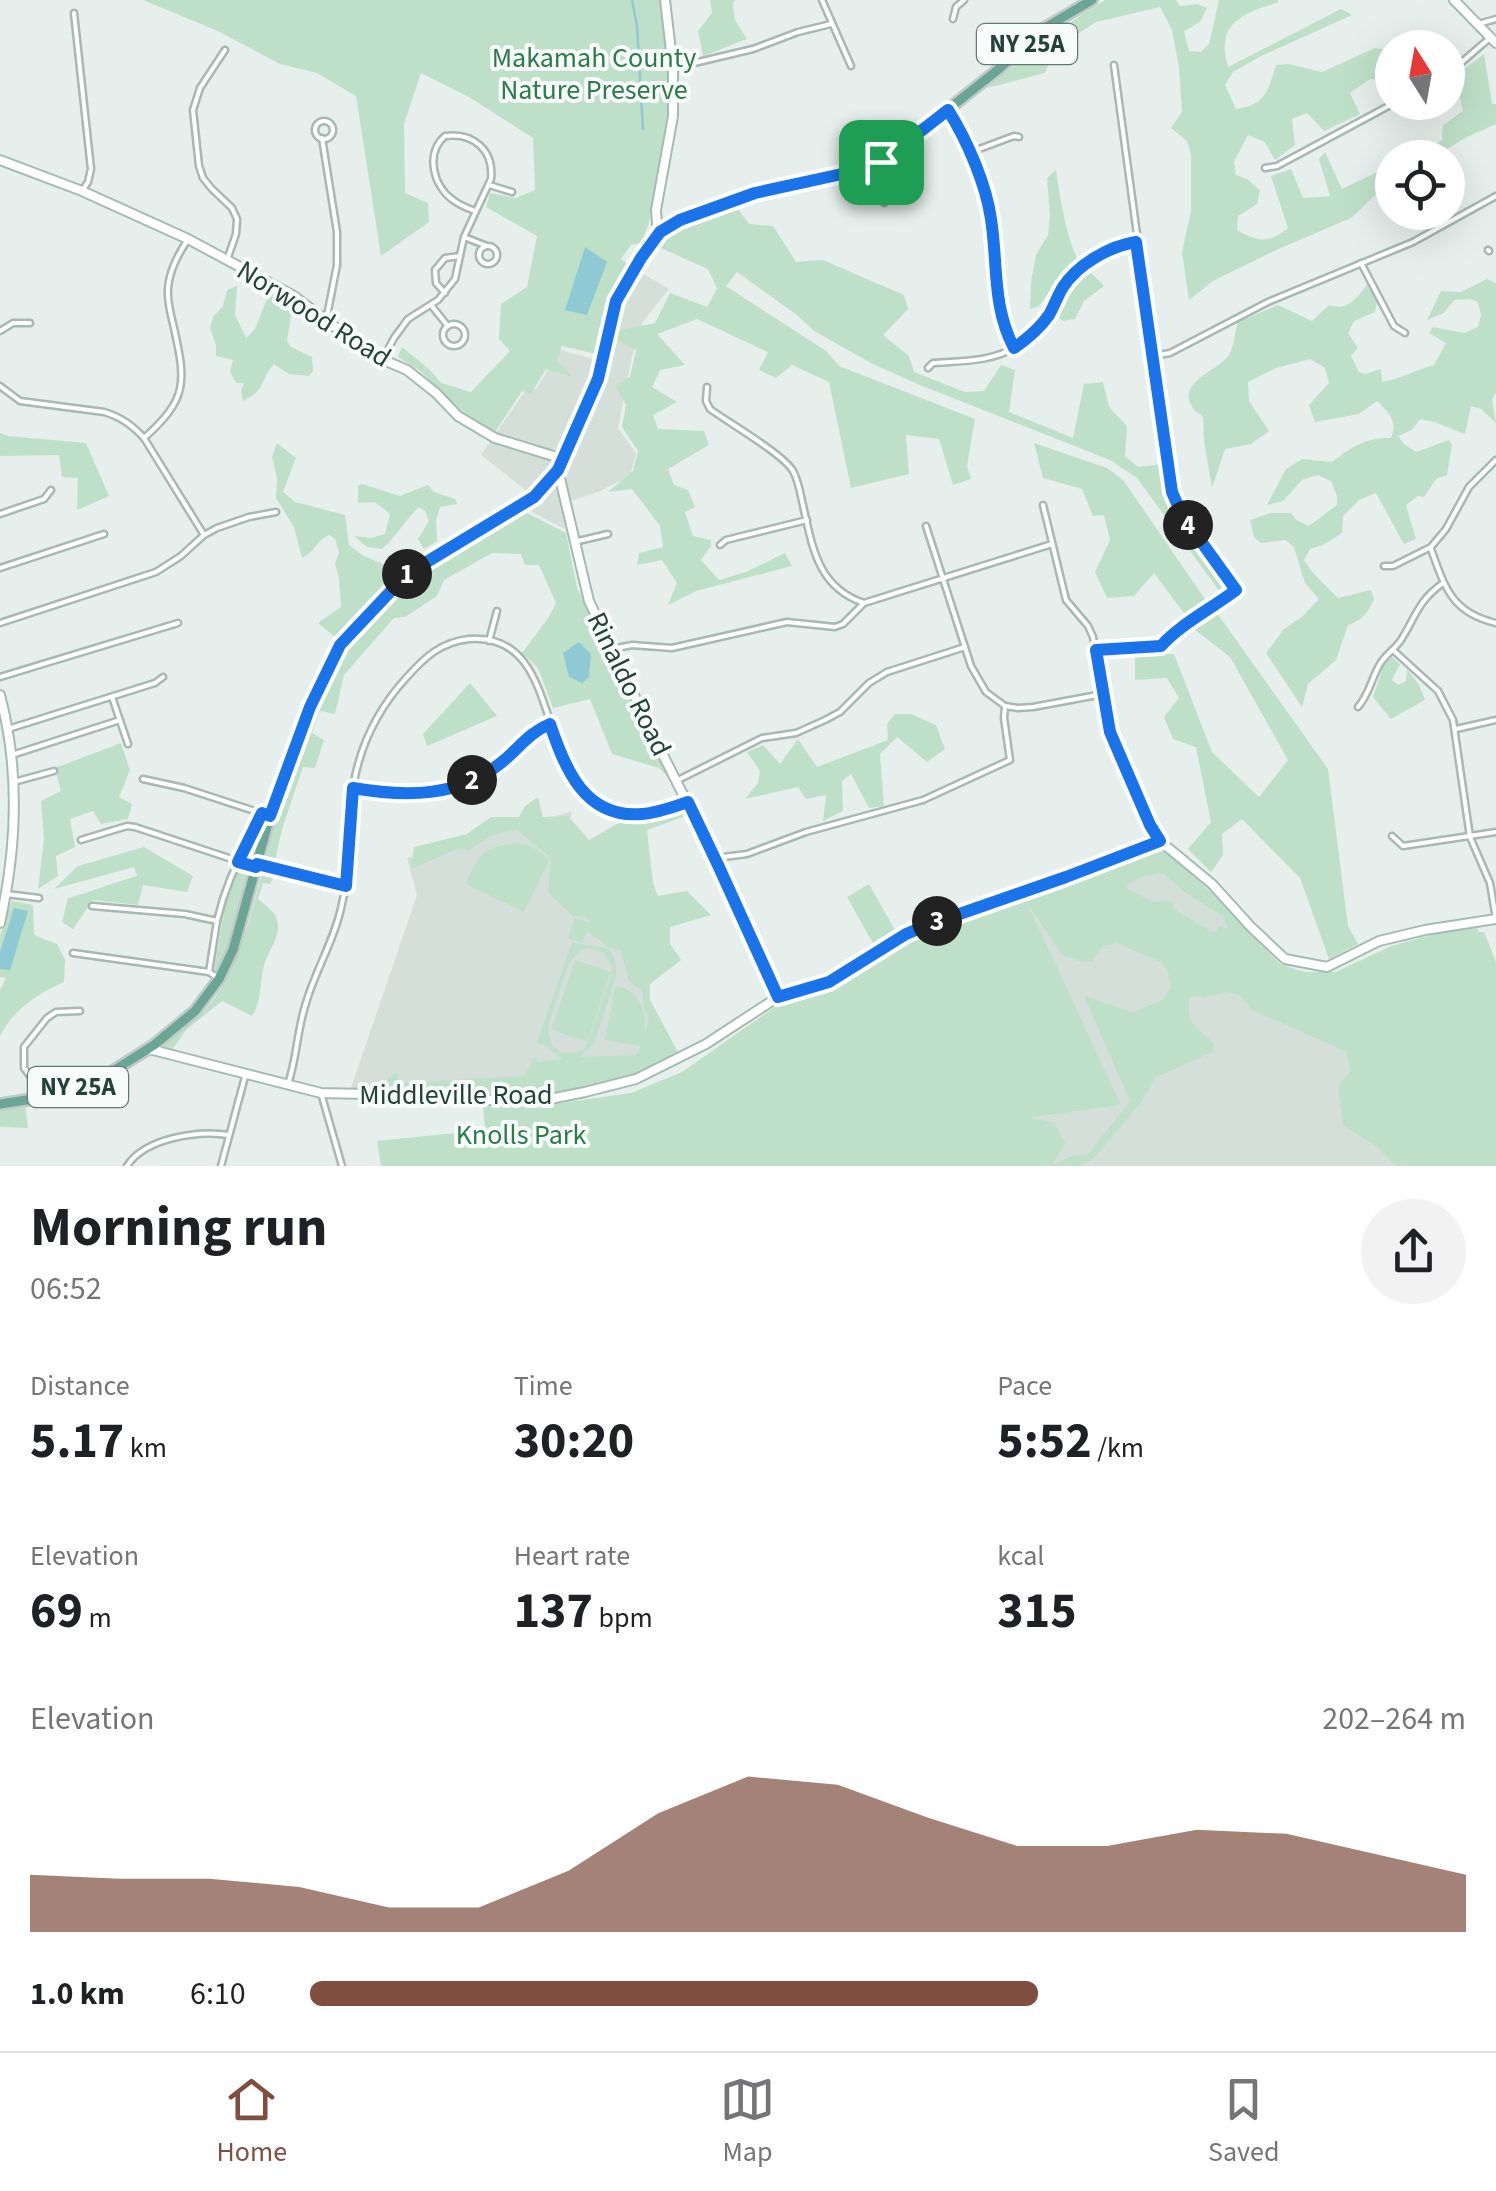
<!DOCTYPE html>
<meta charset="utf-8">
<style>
body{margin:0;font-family:"Source Sans 3",sans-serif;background:#f2f2f2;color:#202124;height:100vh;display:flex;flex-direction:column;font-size:38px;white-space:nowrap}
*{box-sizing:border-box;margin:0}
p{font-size:32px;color:#757577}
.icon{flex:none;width:55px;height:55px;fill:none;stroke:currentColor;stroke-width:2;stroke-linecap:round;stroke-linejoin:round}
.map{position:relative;height:1166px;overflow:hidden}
.drawer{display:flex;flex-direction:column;background:#fff;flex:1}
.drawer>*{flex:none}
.needle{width:65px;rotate:349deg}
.buttons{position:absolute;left:1375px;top:30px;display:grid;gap:20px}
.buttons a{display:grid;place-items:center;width:90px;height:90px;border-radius:50%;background:#fff;box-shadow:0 10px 40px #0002;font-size:50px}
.pin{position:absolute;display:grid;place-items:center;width:85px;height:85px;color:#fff;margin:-42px;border-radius:20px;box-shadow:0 5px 15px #0006}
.km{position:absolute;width:50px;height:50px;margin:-25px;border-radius:50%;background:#222;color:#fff;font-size:28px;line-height:50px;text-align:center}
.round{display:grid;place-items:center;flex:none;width:105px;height:105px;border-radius:52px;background:#f2f2f2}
.overview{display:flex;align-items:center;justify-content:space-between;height:170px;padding:0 30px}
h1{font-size:55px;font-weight:700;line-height:75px}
.stats{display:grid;grid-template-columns:repeat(3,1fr);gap:15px;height:170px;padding:10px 30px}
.stats div{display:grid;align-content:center}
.stats b{font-size:50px;font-weight:700}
.stats small{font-size:28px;font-weight:400}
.stats p{font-size:28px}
.chart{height:280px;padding:20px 30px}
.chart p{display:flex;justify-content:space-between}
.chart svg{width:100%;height:180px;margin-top:10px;fill:#7f4e3f;opacity:.7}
ul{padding:0 30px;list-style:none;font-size:32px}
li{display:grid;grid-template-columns:160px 120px 1fr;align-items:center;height:75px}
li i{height:25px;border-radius:12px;background:#7f4e3f}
.menu{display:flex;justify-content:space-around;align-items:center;height:140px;border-top:2px solid #e0e0e0;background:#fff;font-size:28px;color:#757577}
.menu a{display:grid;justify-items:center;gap:5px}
.menu .active{color:#7f4e3f}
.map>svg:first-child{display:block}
</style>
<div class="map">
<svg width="1496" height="1166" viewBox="0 0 1496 1166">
<rect width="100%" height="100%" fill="#e6efeb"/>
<g fill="#d4dfda">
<polygon points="640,272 669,289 642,323 632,357 618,428 636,453 630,476 598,492 562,504 565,529 526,509 533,501 528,492 481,455 527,388 536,389 560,350 605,362 620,303"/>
<polygon points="572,811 562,852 572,878 633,970 665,1028 632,1074 411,1088 351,1088 417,895 407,858"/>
<polygon points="1168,852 1280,964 1305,972 1401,1166 1002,1166 1024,1119 1120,1105 1022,895"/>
</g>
<g fill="#bfe0c8" fill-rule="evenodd">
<path d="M143,0h521l6,56 1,58 -23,112 -7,17 -10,2 -10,14 8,6c-19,33 -24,52 -33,89l-34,-8 -5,14 16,17 -27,-8 -15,25 -9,-3 -27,41 -33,-21 -43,-41 -21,-13 4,-10 27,22 12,14 30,9 39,-41 -11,-12 2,-35 26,-17 10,-51 -51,-29 4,-14 26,5 19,-8 -2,-52 -64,-41 -48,-24 -17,51 1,69 23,10 1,19 -48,34 -25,-160 -39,-23 -37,-9 -62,-33z"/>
<polygon points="710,0 735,0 733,3 735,20 747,39 703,56 698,31 712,13"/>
<path d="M1105,0h71l4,6 17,-2 10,4 -7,14 -16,9 5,20 12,1 8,-8 10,-44h58l2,2c-36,12 -64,20 -51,65l113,-58 11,6 -93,42 -26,15 -8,13 11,24c30,-4 32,-18 40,-44l13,-1 33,8 53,-24 17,2v47l-13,-17 -9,-1 -20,14 10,21 -36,17 -17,-18 -15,6 3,26 -20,15 -10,-18 -17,-7 -14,27 2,13 11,4 13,11 -3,14 -19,12 -1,14c21,12 31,14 51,-2l-17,-52 20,-7 12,29 27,-2 -11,-37 6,-7 17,37 50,-24v14l-41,39 -75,32 -63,31 -24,19 -7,-48 9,-41v-56l-4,-14 -16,-13 11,-16 -3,-45 -7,-37 -12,-23 -64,15 -42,27 -9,24 -58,15 62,-52z"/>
<polygon points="1484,54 1492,104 1496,104 1496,124 1463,139 1435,157 1409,157 1442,140 1443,125 1463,111 1455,76"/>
<path d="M1056,170c3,21 12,79 25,94 8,8 16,13 23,22l-20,15 -9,18 -12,2 -7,-6 11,-25 -9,-11 -19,27 -9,3 1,-27 5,-27 12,-20 2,-20 -3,-37z"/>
<polygon points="734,204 749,224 773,226 796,262 823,260 904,295 908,309 883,335 909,356 914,372 965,392 984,391 1001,365 1015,370 1009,412 1073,438 1084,384 1103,382 1109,407 1127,426 1125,456 1138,467 1162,464 1168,492 1175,509 1229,587 1220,592 1137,478 1110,460 915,383 871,363 814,331 797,315 737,272 726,286 826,351 839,366 975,419 967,466 971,479 953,485 939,439 906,435 909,474 851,488 829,382 792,365 776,378 759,370 768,352 697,319 657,334 685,365 660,370 652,387 677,402 653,415 658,429 704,431 709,445 668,469 674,485 688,490 695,507 685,512 693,536 711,540 711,546 701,560 719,580 746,572 785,553 792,566 696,591 668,605 677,583 662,560 637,565 639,553 663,547 660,526 632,489 608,492 633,471 638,451 622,427 626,405 615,386 630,377 636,350 613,339 614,331 655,323 670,293 707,307 717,288 708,269 656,246 678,225"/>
<path d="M1487,279l9,4v109l-4,8 4,23 -15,-14 -10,-3 -6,28 -31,-12 -14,-3 -8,11 -14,6 6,8 12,8 33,-12 3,5 -5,30 -11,4 -12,18 -6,-1 -12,9 10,34 -12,5 -28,-51 -17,7 -16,16 -1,17 -19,12 -13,4 -6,11 10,14 24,24 33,-8 3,9c-5,13 -13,22 -26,26l-12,35 -28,24 -6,23 -36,-54 18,-24 18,-12 17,-18 -14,-16 -11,-36 -9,-7 -24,3 -7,-6 -4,-17 21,-7h20l5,7 13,6 28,-21v-9l-6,-15 -13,-6 -16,5 -19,21 -16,4 19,-36 16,-10 30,3c19,-15 35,-25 59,-24 7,-17 -2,-25 -14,-37l-18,13 -44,8 -6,-17 20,-22 -4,-15 -15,-9 -34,9 -28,14 1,19 20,30 -18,13 -26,5 -13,39 -8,-47 -1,-24c-4,-4 -10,-7 -12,-12 -13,-24 30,-36 38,-50 5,-9 6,-23 9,-33l40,-17 34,16 17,-16c19,7 29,-8 39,-22l9,19 -2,10 -21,9 -6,12 10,15 -7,8 8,16 6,2 16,-5 1,13c19,-3 34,-12 52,-17l12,-22 -17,-10 4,-6 31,6 14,-6 3,-12 -3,-13 -8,-3 -16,1 -10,13 -17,7 14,-29 20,1z"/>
<path d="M237,286l-2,29 11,23 9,-9 15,-38 23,12 -6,38 4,6 21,10 1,14 -4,5 -20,-2 -15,-10c-15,17 -7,26 -31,37l-2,-10 3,-8h-8l-6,-11 3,-12 -17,-4v-11l-6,-17 3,-11 10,-11 4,-16z"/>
<polygon points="0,433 8,436 86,443 109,496 77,510 78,478 62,477 59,455 0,456"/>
<path d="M277,443l19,15 -13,34 12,10 50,13 4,30 13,10 32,14 -6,14 -53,54 -17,-14 23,-16 -2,-29 -4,-14 4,-12 -4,-13 -6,-4c-14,7 -14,17 -27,23l-8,-31 -18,-29 1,-20 -5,-21z"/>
<polygon points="1034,443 1107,468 1123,480 1207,602 1187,617 1154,573 1134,596 1107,598 1095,572 1110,540 1104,515 1093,516 1082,489 1043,478"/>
<path d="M362,484l38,12 28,-11 6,7 21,7 2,5 -17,3 -4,13 1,21 -13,8 -6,-10 11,-18 -4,-10 -6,-4c-14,13 -22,29 -37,42l-15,-2 -13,-11 17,2 14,-4 5,-20 -15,-12 -17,1v-17z"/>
<path d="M521,510l45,23 11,55 98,196 -16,-16 -47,-14 -22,-55 -37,9 -15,-40 -16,-15 27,-36 7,-14 -17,-38h-14l-4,-11 -29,-1 -48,27 -7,16 -32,21 -11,1 -50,57 -9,39 -15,-3 -8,22 12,7 -9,28 -12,-1 -21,62 -7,32 -9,-2c15,-71 39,-144 76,-208 12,-20 55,-64 74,-78 31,-23 71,-43 105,-63z"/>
<polygon points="1217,613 1328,769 1348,926 1358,944 1329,959 1300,878 1242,819 1222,834 1223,855 1211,872 1188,849 1211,822 1196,747 1173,739 1164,717 1179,698 1167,678 1135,680 1135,654 1174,654 1212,752 1259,797 1288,760 1230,657 1194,629"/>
<polygon points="1392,657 1400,664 1392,680 1398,685 1406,681 1407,669 1419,685 1425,700 1391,719 1373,697 1384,664"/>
<polygon points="470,683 497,716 427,746 423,734"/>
<polygon points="895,714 911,714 936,725 945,749 927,762 897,737 880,754 884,806 869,808 851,774 842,781 843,811 823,821 826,795 806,799 798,787 745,799 758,783 760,771 747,752 763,745 780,764 798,739 817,767 888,740 887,724"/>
<polygon points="121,743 130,770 119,797 132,804 128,819 101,824 93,811 70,819 75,847 56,856 58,876 38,889 44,839 41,801 61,791 55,768"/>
<path d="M538,797l5,20 25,-1 21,24 40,-23h18l40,-9 4,6 -44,16 6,53 5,13 29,-5 24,24 -41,12v17l11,16 -31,24v16l29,54 -45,23 -83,19 -69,1 -95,-8 1,-11 8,-6 4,11 124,-7 10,-19 4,2 -1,3 25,-3 -16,-13 -9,-3 35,-101c23,8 47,-5 44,35l-22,66 -14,14 56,-2 5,-9 -36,-6 10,-54c26,4 32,26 29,49l5,-16 -6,-14v-13l-14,-11 -8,-30 -13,-4 -21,-16 -5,12 -14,-5 7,-20 13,4 1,-2 -4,-3 -12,-1 -25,-23 3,-35 -34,-28 -25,5 -23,15 -11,-1 -47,20 3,-22 53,-13 24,-17h28l6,-11zM589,948l15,5 8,13 -1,11 -25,70c-13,9 -24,9 -35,-3l-3,-17 21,-64 11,-12z"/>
<path d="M518,843l13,3 19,13 -26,53 -58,-28c13,-31 17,-37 52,-41z"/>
<path d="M144,847l49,29 -6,16 -44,-7 -5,20 -45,-5 -20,29 -11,-7 6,-24c24,-6 46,-16 69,-22l-3,-9 -80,22 24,-23z"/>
<path d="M1152,847l16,5 76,71 -3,2 40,40 24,7h31l55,-26 47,-13 39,-5 2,4h5l12,30v204h-100l-20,-20 -33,-21 -5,-39 13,-16 -6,-19 -93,-41 -12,-15 -15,-3 -21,6 -5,-2 -9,1c-6,28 8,30 24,47l-2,8 -57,26 -15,26 -48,56 -13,6h-698l-4,-25 108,-11 -2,-25 71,-1 77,-11 51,-21 100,-70 50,-15 91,-55 147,-52zM1162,873l24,20 37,23 5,13 -8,-3 -6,7 -40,-24v-5l-9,-3 -12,1 -25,-13 -1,-4 17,-9zM1027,903l36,53 16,5 13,1 10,-15 14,-4 45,19 7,9 2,18 -8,11 -29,12 -49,-16 46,105 -42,53 -16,2 -20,9 14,-23 -4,-4 -8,-16 -24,-4 91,-13z"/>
<polygon points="241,866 251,869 229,947 217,972 214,971 227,893"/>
<path d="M263,871l13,2 -6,11 -7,-1 -5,16c8,7 19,13 20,25 1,14 -8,25 -13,38 -6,18 -2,38 -13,54l-30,-15 -36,29 -14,20 -15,-4c20,-15 45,-29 59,-50 25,-36 35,-84 47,-125z"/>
<polygon points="869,884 896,932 874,945 847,897"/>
<path d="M12,901l21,4 1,30 23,9 8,16 -1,22c-27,12 -50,27 -64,54v-46l6,-12 -6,-1v-41z"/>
<polygon points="575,960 611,972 587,1042 551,1030"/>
<polygon points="25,1105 28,1128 0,1127 0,1108"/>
</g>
<g fill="#8ec9d4">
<polygon points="585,247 607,262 587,315 565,310"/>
<polygon points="579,642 591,654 589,677 582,683 569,677 563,653"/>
<polygon points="14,908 28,911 10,970 0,969 0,952"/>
</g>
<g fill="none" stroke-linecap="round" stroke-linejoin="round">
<polyline stroke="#8ec9d4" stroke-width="2.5" points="632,0 637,26 643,129"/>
<defs>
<g id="street">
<polyline points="822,0 851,66"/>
<polyline points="74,13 91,169 88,182 82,191"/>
<polyline points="953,19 956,7 964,0"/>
<polyline points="1478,24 1496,19"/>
<polyline points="225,50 200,88 193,110 199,166 203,178 212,189 232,208 237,219 236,234 227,260"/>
<polyline points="673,68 753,49 798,32 831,24"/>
<polyline points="1448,74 1491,37"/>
<path d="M948,110c19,29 39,74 44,109 4,29 4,58 6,87l3,15 13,27"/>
<circle cx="324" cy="130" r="9"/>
<polyline points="322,138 337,232 337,265 326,321"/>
<polyline points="971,152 1014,136 1019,137"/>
<polyline points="881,163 887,185 884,203"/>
<polyline points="1265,168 1277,166 1396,102"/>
<polyline points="489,185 512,192"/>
<polyline points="464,237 487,246"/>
<circle cx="488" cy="255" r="9"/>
<polyline points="1488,250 1489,251"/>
<polyline points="1361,263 1394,326 1405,333"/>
<polyline points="445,293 436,283 435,270 445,258 460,256"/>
<polyline points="431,305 447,325"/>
<circle cx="454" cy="335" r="11"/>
<polyline points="0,331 13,323 30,323"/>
<polyline points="1153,356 1170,353 1268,302 1413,242 1496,196"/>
<path d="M383,359l11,-21 14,-19 30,-19 17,-21 9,-42 27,-58c3,-29 -18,-47 -46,-43 -20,17 -12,50 8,64 6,5 14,8 22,11"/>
<path d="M928,368l5,-5c28,-2 60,-1 84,-17 27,-17 30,-36 47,-61 16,-22 46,-39 72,-43"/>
<path d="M0,386l20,15 84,11c17,5 28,13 40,26l60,97"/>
<path d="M707,387l-1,14 4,8c19,14 73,45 83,62 5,9 7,20 9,30 10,43 14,86 62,102"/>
<path d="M144,438c44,-39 42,-56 30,-110 -3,-13 -7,-26 -6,-39 1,-18 10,-34 20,-50"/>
<polyline points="1043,505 1066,600 1088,626 1093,637 1109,732 1151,825 1160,841"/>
<polyline points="0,514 44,499 51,490"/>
<polyline points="926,526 971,666 986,692 1005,706 1018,708 1033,707 1103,694"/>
<polyline points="574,542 608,534"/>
<polyline points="720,545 726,540 807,520"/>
<path d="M1431,549c14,39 21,64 65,74"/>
<polyline points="1384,566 1393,566 1431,547 1446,529 1469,487 1496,460"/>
<polyline points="0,568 104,534"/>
<polyline points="0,623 156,572 181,556 204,535 217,528 249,517 276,512"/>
<polyline points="489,641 497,611"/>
<polyline points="611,649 632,645 672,648 787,622 835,627 843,624 864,603 1052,544"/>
<polyline points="1097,650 1161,646 1182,627 1205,614 1236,591 1182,515 1172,492 1114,65"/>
<polyline points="1393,650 1438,691 1453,720 1470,837 1490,883 1496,919"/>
<polyline points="0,677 178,623"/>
<polyline points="112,697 128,744"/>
<path d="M1358,707c12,-14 13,-28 22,-43 5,-9 15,-15 21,-24 15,-24 17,-39 42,-57"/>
<polyline points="8,729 155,683 163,677"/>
<polyline points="1456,729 1496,720"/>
<polyline points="15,754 120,720"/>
<polyline points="143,779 184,788 270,816"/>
<polyline points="676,781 762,738 796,733 825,720 840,712 869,683 887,672 965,647"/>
<polyline points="14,782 54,771"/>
<path d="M353,788c52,9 105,10 149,-26 17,-14 27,-29 48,-38"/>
<polyline points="1392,836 1403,846 1496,832"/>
<polyline points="81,840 127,826 135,827 253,866"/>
<polyline points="716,858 747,854 806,832 923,800 1010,760 1004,718 1005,706"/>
<polyline points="258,864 346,886"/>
<polyline points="6,894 39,898"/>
<polyline points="92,906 185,914 217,921"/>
<polyline points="73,953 209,972"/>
<polyline points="218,978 209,972 217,921 223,899 231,877 262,813"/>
<path d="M288,1084c9,-26 9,-54 18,-81 10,-34 29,-64 36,-99 7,-30 7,-60 8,-90 3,-53 21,-98 57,-137 18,-20 34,-35 62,-38 93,-7 65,128 131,165 14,8 28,12 44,10 15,-1 29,-7 43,-12"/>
<polyline points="321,1093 342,1166"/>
<polyline points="46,1097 24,1068 24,1047 47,1018 56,1012 80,1011"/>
<path d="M127,1166c18,-28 71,-36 102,-31"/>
<polyline points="221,1166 246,1073"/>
</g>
<g id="secondary">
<polyline points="1454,0 1496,43"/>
<polyline points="0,160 82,191 188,239 294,296 372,355 407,370 436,393 458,416 495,438 563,459"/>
<polyline points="661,231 657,224 656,210 673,116 673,68 665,0"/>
<polyline points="558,470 589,601 656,741 715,858 778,997"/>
<path d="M0,695c20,75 17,152 0,228"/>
<polyline points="149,1049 321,1093 413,1095 483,1100 550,1099 585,1092 636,1079 706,1044 778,997 829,981 906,935 928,925 1066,877 1160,841 1212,884 1251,927 1285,959 1327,967 1379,941 1425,930 1496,919"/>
</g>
<polyline id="primary" points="0,1104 46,1097 102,1078 154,1045 195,1011 219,979 233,950 270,816 292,753 310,707 340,645 407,574 534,497 558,470 598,379 616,301 642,256 661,231 680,220 755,193 846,174 881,163 1000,68 1043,29 1092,0"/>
</defs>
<use href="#street" stroke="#a8b8b2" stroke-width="9"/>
<use href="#secondary" stroke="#a4bbb3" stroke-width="12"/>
<use href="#primary" stroke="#c2cac8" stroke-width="14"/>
<use href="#street" stroke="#fff" stroke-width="4"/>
<use href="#secondary" stroke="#fff" stroke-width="8"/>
<use href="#primary" stroke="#6aa596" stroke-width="9"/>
</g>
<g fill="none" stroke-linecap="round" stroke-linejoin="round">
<defs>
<path id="route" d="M948,110c19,30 38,74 43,109 7,45 1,87 23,129 13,-9 26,-20 35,-33 5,-9 9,-20 14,-28 15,-23 47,-41 73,-45l36,250 10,23 54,75c-25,19 -54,33 -75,56l-65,4 14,82 40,93 10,16 -94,36 -138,48 -22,9 -77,48 -51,15 -60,-132 -30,-63c-15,5 -30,11 -46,12 -57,5 -77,-45 -92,-90 -20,8 -31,24 -48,38 -44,36 -97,35 -149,26l-7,98 -89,-22 -1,3 -18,-5 24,-49 8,3 40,-109 30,-62 67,-71 127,-77 24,-27 40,-91 18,-78 25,-43 19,-26 20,-12 75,-27 110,-24 16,-7z"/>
</defs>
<use href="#route" stroke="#fff" stroke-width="20"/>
<use href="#route" stroke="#1a73e8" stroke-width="12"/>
</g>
<g text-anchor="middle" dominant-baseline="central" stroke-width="8" stroke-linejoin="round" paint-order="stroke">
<g fill="#f7fbf9" stroke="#637a73" stroke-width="2.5">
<rect x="977" y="24" width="100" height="40" rx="8"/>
<rect x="28" y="1067" width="100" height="40" rx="8"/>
</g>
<g font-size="25" font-weight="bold" fill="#24423a">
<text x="1027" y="44">NY 25A</text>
<text x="78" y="1087">NY 25A</text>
</g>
<g font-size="28" fill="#2d7a4b" stroke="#f7fbf9">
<text x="594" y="58">Makamah County<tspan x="594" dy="32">Nature Preserve</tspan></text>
<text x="521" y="1135">Knolls Park</text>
</g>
<g font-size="28" fill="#24423a" stroke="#f7fbf9">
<text transform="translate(314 314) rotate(32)">Norwood Road</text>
<text transform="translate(629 684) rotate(64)">Rinaldo Road</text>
<text x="456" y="1095">Middleville Road</text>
</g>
</g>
</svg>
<div class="buttons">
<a><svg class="needle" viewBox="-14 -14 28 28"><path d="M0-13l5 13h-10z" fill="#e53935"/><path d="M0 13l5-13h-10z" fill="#757577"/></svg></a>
<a><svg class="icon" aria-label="locate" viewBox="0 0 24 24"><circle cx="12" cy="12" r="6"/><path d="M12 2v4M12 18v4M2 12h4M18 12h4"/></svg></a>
</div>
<div class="pin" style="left:881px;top:162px;background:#1e9e55"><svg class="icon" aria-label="arrive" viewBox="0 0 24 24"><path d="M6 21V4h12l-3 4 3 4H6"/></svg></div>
<b class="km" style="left:407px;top:574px">1</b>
<b class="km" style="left:472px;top:780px">2</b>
<b class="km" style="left:937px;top:921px">3</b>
<b class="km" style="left:1188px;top:525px">4</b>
</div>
<section class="drawer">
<div class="overview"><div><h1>Morning run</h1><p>06:52</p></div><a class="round"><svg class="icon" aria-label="share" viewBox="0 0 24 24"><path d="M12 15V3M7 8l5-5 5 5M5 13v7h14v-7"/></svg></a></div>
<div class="stats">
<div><p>Distance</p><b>5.17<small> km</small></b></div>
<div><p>Time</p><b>30:20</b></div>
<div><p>Pace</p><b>5:52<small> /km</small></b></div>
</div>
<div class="stats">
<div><p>Elevation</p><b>69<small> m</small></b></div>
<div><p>Heart rate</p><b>137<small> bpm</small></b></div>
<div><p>kcal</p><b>315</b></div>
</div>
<div class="chart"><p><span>Elevation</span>202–264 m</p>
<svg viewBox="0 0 160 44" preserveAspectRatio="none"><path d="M0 44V30L10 31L20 31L30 33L40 38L50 38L60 29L70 15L80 6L90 8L100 16L110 23L120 23L130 19L140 20L150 25L160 30V44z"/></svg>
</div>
<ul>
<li><b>1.0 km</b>6:10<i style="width:63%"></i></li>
</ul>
</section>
<nav class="menu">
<a class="active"><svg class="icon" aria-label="home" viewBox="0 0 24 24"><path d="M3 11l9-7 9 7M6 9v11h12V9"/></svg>Home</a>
<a><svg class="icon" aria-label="map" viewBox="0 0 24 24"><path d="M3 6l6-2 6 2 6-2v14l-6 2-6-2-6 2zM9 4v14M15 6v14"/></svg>Map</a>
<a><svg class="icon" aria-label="saved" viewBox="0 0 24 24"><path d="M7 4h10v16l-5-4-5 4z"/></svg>Saved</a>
</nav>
